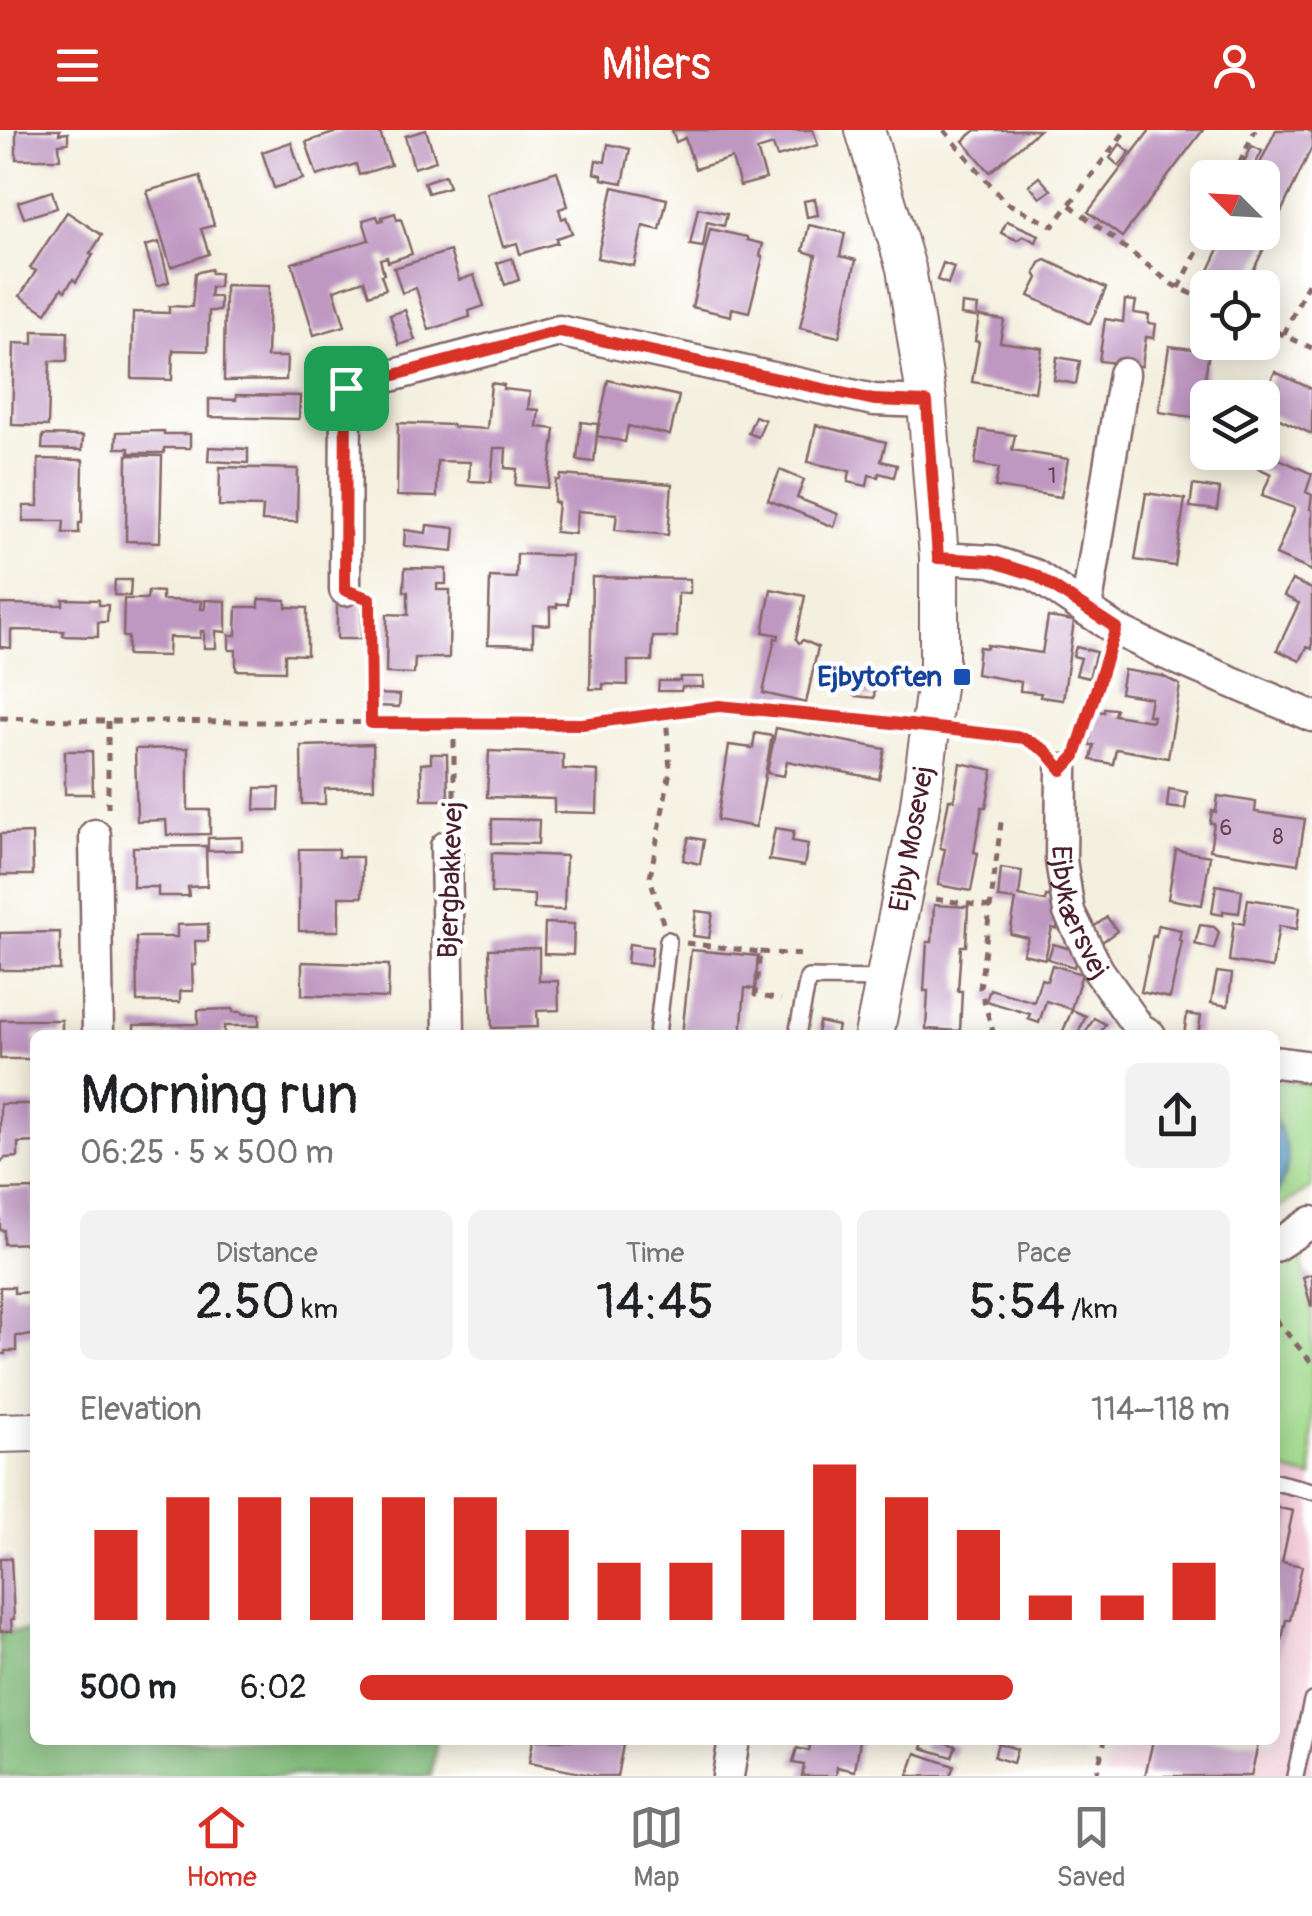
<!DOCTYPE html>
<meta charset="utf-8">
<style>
body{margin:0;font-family:Pangolin,sans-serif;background:#f2f2f2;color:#202124;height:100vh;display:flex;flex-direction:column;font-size:38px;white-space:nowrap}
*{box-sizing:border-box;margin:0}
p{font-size:32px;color:#757577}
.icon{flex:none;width:55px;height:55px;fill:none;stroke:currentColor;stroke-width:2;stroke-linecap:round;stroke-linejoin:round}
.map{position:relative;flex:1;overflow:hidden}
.details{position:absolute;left:30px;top:900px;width:1250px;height:715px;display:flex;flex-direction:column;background:#fff;border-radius:15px;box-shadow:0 5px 25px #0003}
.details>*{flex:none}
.needle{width:65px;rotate:294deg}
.buttons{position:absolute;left:1190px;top:30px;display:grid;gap:20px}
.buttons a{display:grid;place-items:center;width:90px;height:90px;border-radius:15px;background:#fff;box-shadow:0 5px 25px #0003;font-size:50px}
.pin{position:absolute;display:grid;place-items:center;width:85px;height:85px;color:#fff;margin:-42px;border-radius:20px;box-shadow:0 5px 15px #0006}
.round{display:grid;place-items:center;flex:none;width:105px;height:105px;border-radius:15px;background:#f2f2f2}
.overview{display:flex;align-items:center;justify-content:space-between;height:170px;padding:0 50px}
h1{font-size:55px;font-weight:600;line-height:75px}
.stats{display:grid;grid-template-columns:repeat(3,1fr);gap:15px;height:170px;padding:10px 50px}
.stats div{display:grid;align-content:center;border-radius:15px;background:#f2f2f2;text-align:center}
.stats b{font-size:50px;font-weight:600}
.stats small{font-size:28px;font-weight:400}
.stats p{font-size:28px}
.chart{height:280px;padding:20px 50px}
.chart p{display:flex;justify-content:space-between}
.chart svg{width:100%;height:180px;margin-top:10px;stroke:#d93025;stroke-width:6}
ul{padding:0 50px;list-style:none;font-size:32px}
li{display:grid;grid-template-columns:160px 120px 1fr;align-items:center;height:75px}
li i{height:25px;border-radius:12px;background:#d93025}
header{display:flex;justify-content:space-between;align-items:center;height:130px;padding:0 50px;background:#d93025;color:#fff;font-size:45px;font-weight:600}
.menu{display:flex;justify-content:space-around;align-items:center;height:140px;border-top:2px solid #e0e0e0;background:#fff;font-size:28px;color:#757577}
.menu a{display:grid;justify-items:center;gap:5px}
.menu .selected{color:#d93025}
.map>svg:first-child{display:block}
</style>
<header><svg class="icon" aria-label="menu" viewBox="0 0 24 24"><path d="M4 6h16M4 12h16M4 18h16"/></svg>Milers<svg class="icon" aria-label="person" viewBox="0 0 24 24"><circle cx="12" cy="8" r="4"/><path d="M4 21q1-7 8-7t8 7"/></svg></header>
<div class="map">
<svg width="1312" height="1646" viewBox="0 0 1312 1646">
<rect width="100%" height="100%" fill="#fff"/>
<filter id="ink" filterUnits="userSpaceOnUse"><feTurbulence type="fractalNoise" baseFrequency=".01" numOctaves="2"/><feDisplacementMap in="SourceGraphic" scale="20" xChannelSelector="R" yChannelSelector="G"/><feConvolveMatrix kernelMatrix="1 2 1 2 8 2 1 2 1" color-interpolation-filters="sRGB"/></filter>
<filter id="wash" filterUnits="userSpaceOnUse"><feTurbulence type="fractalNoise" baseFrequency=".0048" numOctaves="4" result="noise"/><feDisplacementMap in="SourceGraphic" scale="40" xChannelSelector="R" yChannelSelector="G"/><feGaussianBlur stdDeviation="2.25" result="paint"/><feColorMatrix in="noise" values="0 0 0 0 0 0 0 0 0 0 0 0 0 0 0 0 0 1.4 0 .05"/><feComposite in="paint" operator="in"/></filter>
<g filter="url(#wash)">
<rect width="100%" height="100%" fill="#f4f0df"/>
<g fill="#f4cfdc">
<polygon points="1275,1336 1312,1343 1312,1646 1104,1646 1112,1610 1275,1610"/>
<polygon points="976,1610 1087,1610 1081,1629"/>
</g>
<g fill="#a2db8e" stroke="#767d5c" stroke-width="2.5">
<polygon points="1275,950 1312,955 1312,1057 1275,1080"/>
<polygon points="1302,1125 1312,1181 1312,1348 1275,1338 1275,1142"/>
</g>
<polygon fill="#81bb79" stroke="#666d52" stroke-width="2.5" points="35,1501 35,1610 437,1610 431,1646 0,1646 0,1502"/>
<path fill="#5ca7d4" stroke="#536380" stroke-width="2.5" d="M1275,988c15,37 18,42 0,80z"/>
<g id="blocks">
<g fill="#bf98c2">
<polygon points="16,0 60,0 59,4 68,3 68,13 59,14 60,29 16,29"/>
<polygon points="343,0 379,0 391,35 359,45 356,34 317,46 306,12"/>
<polygon points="426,0 436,31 414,38 405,6"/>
<polygon points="672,0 813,0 818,15 777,27 773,15 757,20 766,49 740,56 732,28 695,39 685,8 676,12"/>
<polygon points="976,0 1039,0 990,42 963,11"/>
<polygon points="1150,0 1203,0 1122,107 1088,82"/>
<polygon points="1276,0 1307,0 1312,2 1312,17 1245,158 1208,158 1208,160 1201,157 1227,102 1262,102 1262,48 1253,48"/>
<polygon points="291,12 303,49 274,58 262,22"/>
<polygon points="608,14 630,19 623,53 602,49 602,45 594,43 596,30 605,32"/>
<polygon points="1120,14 1130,22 1119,36 1110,28"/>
<polygon points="1252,16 1262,21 1254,37 1244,32"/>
<polygon points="557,41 568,76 559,79 562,89 566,87 572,103 556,108 557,113 520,124 517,113 503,117 487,63"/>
<polygon points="445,45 449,57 428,63 424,52"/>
<polygon points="200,46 214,95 201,99 209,124 171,137 147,61"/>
<polygon points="1039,47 1051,60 1040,68 1029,55"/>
<polygon points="613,57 667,69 660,100 643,96 634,136 597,128"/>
<polygon points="52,61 57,78 24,88 18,72"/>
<polygon points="815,69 818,85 807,87 804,71"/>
<polygon points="698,78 727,84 724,96 707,92 703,117 690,115"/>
<polygon points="67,82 102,105 90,124 93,125 76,152 73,149 65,161 62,158 46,183 20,166 36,141 30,138"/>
<polygon points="395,83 397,90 401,89 412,124 388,132 387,127 380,129 384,144 381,145 386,159 369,165 364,150 334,160 345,196 314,205 292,133 369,110 363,90 377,86 379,91 383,90 382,87"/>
<polygon points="1007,91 1039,105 1036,112 1024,106 1017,110 1001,103"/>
<polygon points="809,95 845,103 840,126 856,130 839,207 800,198 816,125 803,121"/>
<polygon points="710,99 747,107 747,110 763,114 760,126 763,127 749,182 732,178 731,186 692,177"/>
<polygon points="159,112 169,152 157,156 145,116"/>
<polygon points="450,121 459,150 474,145 484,176 469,181 470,187 429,200 416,158 402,163 394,138"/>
<polygon points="512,128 519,150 505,155 497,133"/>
<polygon points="1046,130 1106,158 1090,194 1029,166 1038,148 1035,143 1040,133"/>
<polygon points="943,133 954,137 948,154 937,150"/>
<polygon points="211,139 211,143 220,143 219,157 211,157 210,167 220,167 220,181 209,181 208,221 173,220 172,250 132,249 133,182 169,183 169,176 192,177 195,143"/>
<polygon points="225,155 269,156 267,227 287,227 286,250 224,251"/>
<polygon points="1125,170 1136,171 1134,183 1149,185 1148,193 1156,194 1154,208 1146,207 1142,236 1099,231 1105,189 1123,192"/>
<polygon points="962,174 978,176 976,187 961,185"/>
<polygon points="405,180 415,210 399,215 390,185"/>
<polygon points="979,186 1004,190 1000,212 1042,218 1035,262 972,252 979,212 975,211"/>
<polygon points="33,201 68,202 67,231 50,231 48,296 12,295 14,213 33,214"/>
<polygon points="1169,216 1209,221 1199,288 1159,282"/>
<polygon points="1057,227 1080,231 1076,254 1054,250"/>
<polygon points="1275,242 1312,259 1312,304 1262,281 1262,268"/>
<polygon points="608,250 679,266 670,305 628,296 625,312 597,306"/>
<polygon points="491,253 504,255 503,259 530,262 528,279 539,280 537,297 555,299 548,358 515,355 517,339 505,338 506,318 494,318 491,352 469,351 470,332 437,331 437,367 397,366 398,293 453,295 453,297 487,299"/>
<polygon points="236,265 300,266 299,289 209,287 209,269 236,270"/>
<polygon points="755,286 765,290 758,307 748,303"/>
<polygon points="581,292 598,294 594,332 577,330"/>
<polygon points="816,295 886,312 881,331 897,335 894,347 879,343 878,347 869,345 867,356 848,352 850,341 808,332"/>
<polygon points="980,300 1015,305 1012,320 1068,329 1061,367 995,357 999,338 975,334"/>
<polygon points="164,301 164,304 190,304 190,318 164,318 164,323 129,323 129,318 116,318 117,302"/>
<polygon points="43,305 83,306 82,320 42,319"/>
<polygon points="209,317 248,319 248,333 208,331"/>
<polygon points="1262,321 1312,344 1306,362 1312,365 1310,379 1312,380 1312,441 1276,425 1295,378 1262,366 1271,344 1254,336"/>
<polygon points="127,325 162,326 160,412 126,411"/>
<polygon points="38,329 83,330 82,393 79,393 79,403 63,403 64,391 23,391 24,376 38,376"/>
<polygon points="220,337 298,339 297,392 262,391 263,377 219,376"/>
<polygon points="780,340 804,350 797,368 838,384 834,397 768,370"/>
<polygon points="561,345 672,354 668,405 615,400 617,384 577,381 575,404 555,402 558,373 554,372 556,350 560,350"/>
<polygon points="1193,355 1220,359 1217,380 1190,377"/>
<polygon points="1146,363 1185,369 1175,436 1135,430"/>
<polygon points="427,395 455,398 453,421 404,416 405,400 426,403"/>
<polygon points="517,424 572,426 568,474 557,474 557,477 550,477 550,495 533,494 533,515 488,514 490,447 516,448"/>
<polygon points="405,438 446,439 446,454 437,454 437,460 450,460 449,528 415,528 414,544 386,543 387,484 408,485 408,462 404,461"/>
<polygon points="592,447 690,449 690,463 678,463 677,507 653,507 652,531 628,531 628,555 603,554 603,559 590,559"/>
<polygon points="115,450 131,450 130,466 114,465"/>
<polygon points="1292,450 1312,459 1312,519 1307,517 1300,531 1277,520 1299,473 1284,466"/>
<polygon points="771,459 805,466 796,509 799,513 803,510 818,517 806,573 763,563 775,508 778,509 779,505 763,502"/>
<polygon points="148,461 162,462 162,470 202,471 201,479 205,479 205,470 226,471 226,502 216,501 216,518 204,518 204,501 201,501 200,508 169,507 168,526 127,525 128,507 123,507 124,469 147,469"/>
<polygon points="63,469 99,470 99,475 108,475 107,492 98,492 98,507 63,506 64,501 11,500 11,518 0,517 0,474 63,475"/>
<polygon points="259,469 286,470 286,477 307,478 307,525 285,524 285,541 236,540 236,520 229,520 229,505 236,505 237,477 259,477"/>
<polygon points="337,473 362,473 361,509 337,509"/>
<polygon points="1048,487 1074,491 1063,570 1040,567 1041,563 1020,561 1021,552 976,544 979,517 987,518 987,515 1042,523"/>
<polygon points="1076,517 1096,522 1089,548 1076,545 1081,528 1073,526"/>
<polygon points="1124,540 1162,546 1180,555 1168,628 1116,619 1113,634 1091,630 1094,615 1089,615 1095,581 1104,582 1104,578 1116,579 1114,585 1152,591 1153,586 1148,585 1151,568 1120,563"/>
<polygon points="680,547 703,547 703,557 682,557 681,561 658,561 659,551 680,551"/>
<polygon points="855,550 875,552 874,568 854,566"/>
<polygon points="375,564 400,565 399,577 375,576"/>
<polygon points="776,598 885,619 879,649 787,631 784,646 767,643"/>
<polygon points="755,603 772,606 756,697 717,690 729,615 753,618"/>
<polygon points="373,614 374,658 325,659 325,674 302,674 301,616"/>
<polygon points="188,618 188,680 210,680 210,704 167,705 166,690 137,691 135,619"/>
<polygon points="65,621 92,621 93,664 65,664"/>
<polygon points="489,621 563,624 563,639 598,641 597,683 554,682 554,669 487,667"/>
<polygon points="431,624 447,624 448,670 422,670 421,634 431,633"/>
<polygon points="960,633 993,640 986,677 982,677 974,722 978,723 971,761 938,755 945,719 940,718 949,669 954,670"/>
<polygon points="256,658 280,658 279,680 255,680"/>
<polygon points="1169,659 1187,662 1185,679 1167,677"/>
<polygon points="1218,666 1256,672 1255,682 1305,689 1298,734 1210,720 1214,693 1210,693 1212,681 1216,682"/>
<polygon points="492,689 539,690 538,714 492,713"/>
<polygon points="775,698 794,701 792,711 808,714 804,736 769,730"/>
<polygon points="32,703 33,745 0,745 0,704"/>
<polygon points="242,707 242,720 208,721 208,708"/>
<polygon points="689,707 704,710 700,734 683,730"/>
<polygon points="206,716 207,756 188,757 189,766 158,766 158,757 133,757 133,717"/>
<polygon points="299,719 338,719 338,727 362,727 362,767 339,767 339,801 299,801"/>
<polygon points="1176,720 1210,726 1202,775 1168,769"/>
<polygon points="492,723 566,726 564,780 534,779 534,765 491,763"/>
<polygon points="1001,738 1022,741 1019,766 1045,771 1046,766 1059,768 1059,787 1057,799 1052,798 1045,829 1023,824 1028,808 1010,804 1016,770 998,768"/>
<polygon points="1216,755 1242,760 1239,783 1223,781 1223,785 1212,783"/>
<polygon points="1248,769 1300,777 1297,799 1279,796 1272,838 1229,831 1234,792 1244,794"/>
<polygon points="934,775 968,777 966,816 961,816 958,861 962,861 960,901 926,899 928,861 924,861 927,812 932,812"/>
<polygon points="696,781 713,783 709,808 693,806"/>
<polygon points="1107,787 1117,801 1102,812 1092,798"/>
<polygon points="545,793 574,794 573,825 544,824"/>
<polygon points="208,794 208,811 195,811 196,835 192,835 193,861 180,861 180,872 137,872 136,807 177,807 177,795"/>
<polygon points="1158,795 1181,800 1179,810 1182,811 1170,868 1141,862 1153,805 1156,806"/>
<polygon points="1200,795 1214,797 1219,802 1214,819 1195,814"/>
<polygon points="60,802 60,840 0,840 0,803"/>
<polygon points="629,814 652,817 650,836 627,833"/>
<polygon points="1053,814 1078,821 1074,837 1048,829"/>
<polygon points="539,818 539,851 558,851 559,880 537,881 538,897 492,898 489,819"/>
<polygon points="691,820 758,826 755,859 745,858 741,905 682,905"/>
<polygon points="302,832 389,835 388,868 302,865"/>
<polygon points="1052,835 1082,844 1071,879 1046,871 1039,893 1028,889 1030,884 986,871 990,859 1034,872 1041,849 1047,851"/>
<polygon points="1217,842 1232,844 1228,876 1211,873"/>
<polygon points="233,879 233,882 242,882 242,884 259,884 259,896 224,896 224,905 134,905 134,895 198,894 198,880"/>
<polygon points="1072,880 1086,886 1077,905 1063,901"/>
<polygon points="1187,884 1201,886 1198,905 1184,905"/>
<polygon points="1094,888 1105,894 1099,905 1084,905"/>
<polygon points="0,890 62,890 62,905 35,905 35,929 0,929"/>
<polygon points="819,892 838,896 836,905 817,905"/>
<polygon points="0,974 35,974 35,1012 18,1013 18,1027 5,1028 0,1033"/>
<polygon points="34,1059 35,1113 4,1114 4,1100 0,1100 0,1060"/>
<polygon points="1312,1144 1312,1176 1311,1176 1303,1147"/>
<polygon points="0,1157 14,1157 14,1163 35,1162 35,1205 16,1206 16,1221 5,1221 5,1224 0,1224"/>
<polygon points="1275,1377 1293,1381 1282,1432 1302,1436 1290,1490 1286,1490 1277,1532"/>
<polygon points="0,1428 11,1428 14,1489 11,1489 12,1501 0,1501"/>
<polygon points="533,1610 624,1610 617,1646 596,1646 529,1633"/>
<polygon points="811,1610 860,1610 855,1641 837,1637 836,1646 802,1646 804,1635 793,1633 797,1618 809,1621"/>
<polygon points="925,1610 938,1610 956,1616 952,1627 922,1618"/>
<polygon points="1153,1610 1259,1610 1251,1646 1145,1646"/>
<polygon points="998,1613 1017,1619 1013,1633 994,1627"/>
<polygon points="916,1623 954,1636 950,1646 908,1646"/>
</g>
</g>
</g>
<g filter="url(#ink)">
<use href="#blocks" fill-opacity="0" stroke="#86686a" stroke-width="2.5"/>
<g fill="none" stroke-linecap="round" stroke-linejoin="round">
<defs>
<g id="service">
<polyline points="657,905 668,810"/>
<polyline points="797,905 808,848 885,849"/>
<polyline points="1275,1352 1312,1361"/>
<polyline points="1295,1646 1312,1571"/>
</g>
<g id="minor">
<polyline points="939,428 991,431 1035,445 1115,499 1166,524 1312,586"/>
<polyline points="345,460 346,258 559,201 874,270 927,272"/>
<polyline points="1086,480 1124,244"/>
<path id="s1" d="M1062,640l-1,90 8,52 29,58 41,58 11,7"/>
<polyline points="95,705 98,905"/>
<polyline points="446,717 449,905"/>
<polyline points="1275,932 1312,937"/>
<polyline points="1275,1116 1312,1092"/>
<polyline points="728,1646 734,1610"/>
</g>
<g id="tertiary">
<polyline points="865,0 906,138 927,272 939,428 939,535 919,682 874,905"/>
<polyline points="0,1303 35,1302"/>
</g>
</defs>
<use href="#service" stroke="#86686a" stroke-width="20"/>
<use href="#minor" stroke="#86686a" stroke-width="35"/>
<use href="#tertiary" stroke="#86686a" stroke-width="42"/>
<g stroke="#86686a" stroke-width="5" stroke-dasharray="8 8" stroke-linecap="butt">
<polyline points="944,0 1005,72 1053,96 1126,0"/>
<polyline points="1233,48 1255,0"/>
<polyline points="1070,75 1173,155 1208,171"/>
<polyline points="1179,158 1208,100"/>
<polyline points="1262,195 1312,218"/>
<polyline points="1284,204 1312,145"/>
<polyline points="370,476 371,593"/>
<polyline points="0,588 108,591 582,594 719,576 866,589"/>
<polyline points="108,591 108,678"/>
<polyline points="454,594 454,691"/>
<polyline points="991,603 1025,609 1046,621"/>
<polyline points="1077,620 1107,525"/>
<polyline points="935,769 990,777"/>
<polyline points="663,793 650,747 670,641 666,584"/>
<polyline points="686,813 760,822 755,865 781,870"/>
<polyline points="760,822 802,825"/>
<polyline points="994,905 980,858 1002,685"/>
<polyline points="1275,1189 1312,1233"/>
<polyline points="1096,1646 1105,1610"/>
</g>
<use href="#service" stroke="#fff" stroke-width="15"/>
<use href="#minor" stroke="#fff" stroke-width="30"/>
<use href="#tertiary" stroke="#fff" stroke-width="38"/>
<polyline stroke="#86686a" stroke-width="5" stroke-dasharray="8 8" stroke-linecap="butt" points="866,589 991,603"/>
</g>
</g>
<g fill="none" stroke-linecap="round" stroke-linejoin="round" filter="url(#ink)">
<defs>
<polygon id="route" points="559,201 874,270 927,272 938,428 991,431 1035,445 1116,498 1075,626 1062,640 1046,621 1024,608 866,590 719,576 582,594 371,593 370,469 345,460 346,258"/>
</defs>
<use href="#route" stroke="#fff" stroke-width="20"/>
<use href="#route" stroke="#d93025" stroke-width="12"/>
</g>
<rect fill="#1a4fb4" stroke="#fff" stroke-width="4" x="952" y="537" width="20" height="20" rx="5"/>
<g text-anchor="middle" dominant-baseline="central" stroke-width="9" stroke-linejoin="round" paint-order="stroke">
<g font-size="22" fill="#673d51">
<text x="1052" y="346">1</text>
<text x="1226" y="698">6</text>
<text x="1278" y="707">8</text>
</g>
<g font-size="28" font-weight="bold" fill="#164399" stroke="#fff" text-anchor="end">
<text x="942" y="547">Ejbytoften</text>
</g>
<g font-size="28" fill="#4a1f2b" stroke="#fff">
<text transform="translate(912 709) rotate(-80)">Ejby Mosevej</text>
<text transform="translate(451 750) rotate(-88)">Bjergbakkevej</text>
<text stroke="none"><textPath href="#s1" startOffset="145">Ejbykærsvej</textPath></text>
</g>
</g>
</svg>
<div class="buttons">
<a><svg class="needle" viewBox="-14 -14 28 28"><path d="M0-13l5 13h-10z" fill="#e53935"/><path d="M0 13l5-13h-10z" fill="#757577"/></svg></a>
<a><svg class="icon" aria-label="locate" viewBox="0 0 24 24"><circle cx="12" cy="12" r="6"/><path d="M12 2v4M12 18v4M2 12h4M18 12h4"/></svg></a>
<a><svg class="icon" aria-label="layers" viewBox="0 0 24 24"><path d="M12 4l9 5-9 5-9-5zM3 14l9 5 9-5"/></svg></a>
</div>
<div class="pin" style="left:346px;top:258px;background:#1e9e55"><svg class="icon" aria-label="arrive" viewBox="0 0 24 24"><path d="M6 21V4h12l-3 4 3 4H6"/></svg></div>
<section class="details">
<div class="overview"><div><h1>Morning run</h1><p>06:25 · 5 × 500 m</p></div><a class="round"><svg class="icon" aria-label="share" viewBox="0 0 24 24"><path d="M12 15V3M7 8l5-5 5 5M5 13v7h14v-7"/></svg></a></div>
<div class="stats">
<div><p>Distance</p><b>2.50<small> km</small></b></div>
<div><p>Time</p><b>14:45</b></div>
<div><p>Pace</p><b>5:54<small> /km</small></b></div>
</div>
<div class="chart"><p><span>Elevation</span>114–118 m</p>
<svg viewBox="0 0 160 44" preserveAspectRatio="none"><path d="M5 44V22M15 44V14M25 44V14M35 44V14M45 44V14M55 44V14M65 44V22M75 44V30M85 44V30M95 44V22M105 44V6M115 44V14M125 44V22M135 44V38M145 44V38M155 44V30"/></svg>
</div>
<ul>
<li><b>500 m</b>6:02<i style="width:75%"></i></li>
</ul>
</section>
</div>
<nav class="menu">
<a class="selected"><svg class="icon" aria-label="home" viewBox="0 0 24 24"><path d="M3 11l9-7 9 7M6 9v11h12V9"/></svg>Home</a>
<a><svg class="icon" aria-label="map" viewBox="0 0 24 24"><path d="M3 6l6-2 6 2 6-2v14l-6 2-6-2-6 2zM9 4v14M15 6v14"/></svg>Map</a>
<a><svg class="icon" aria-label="saved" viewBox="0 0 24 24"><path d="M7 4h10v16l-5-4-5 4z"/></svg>Saved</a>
</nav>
